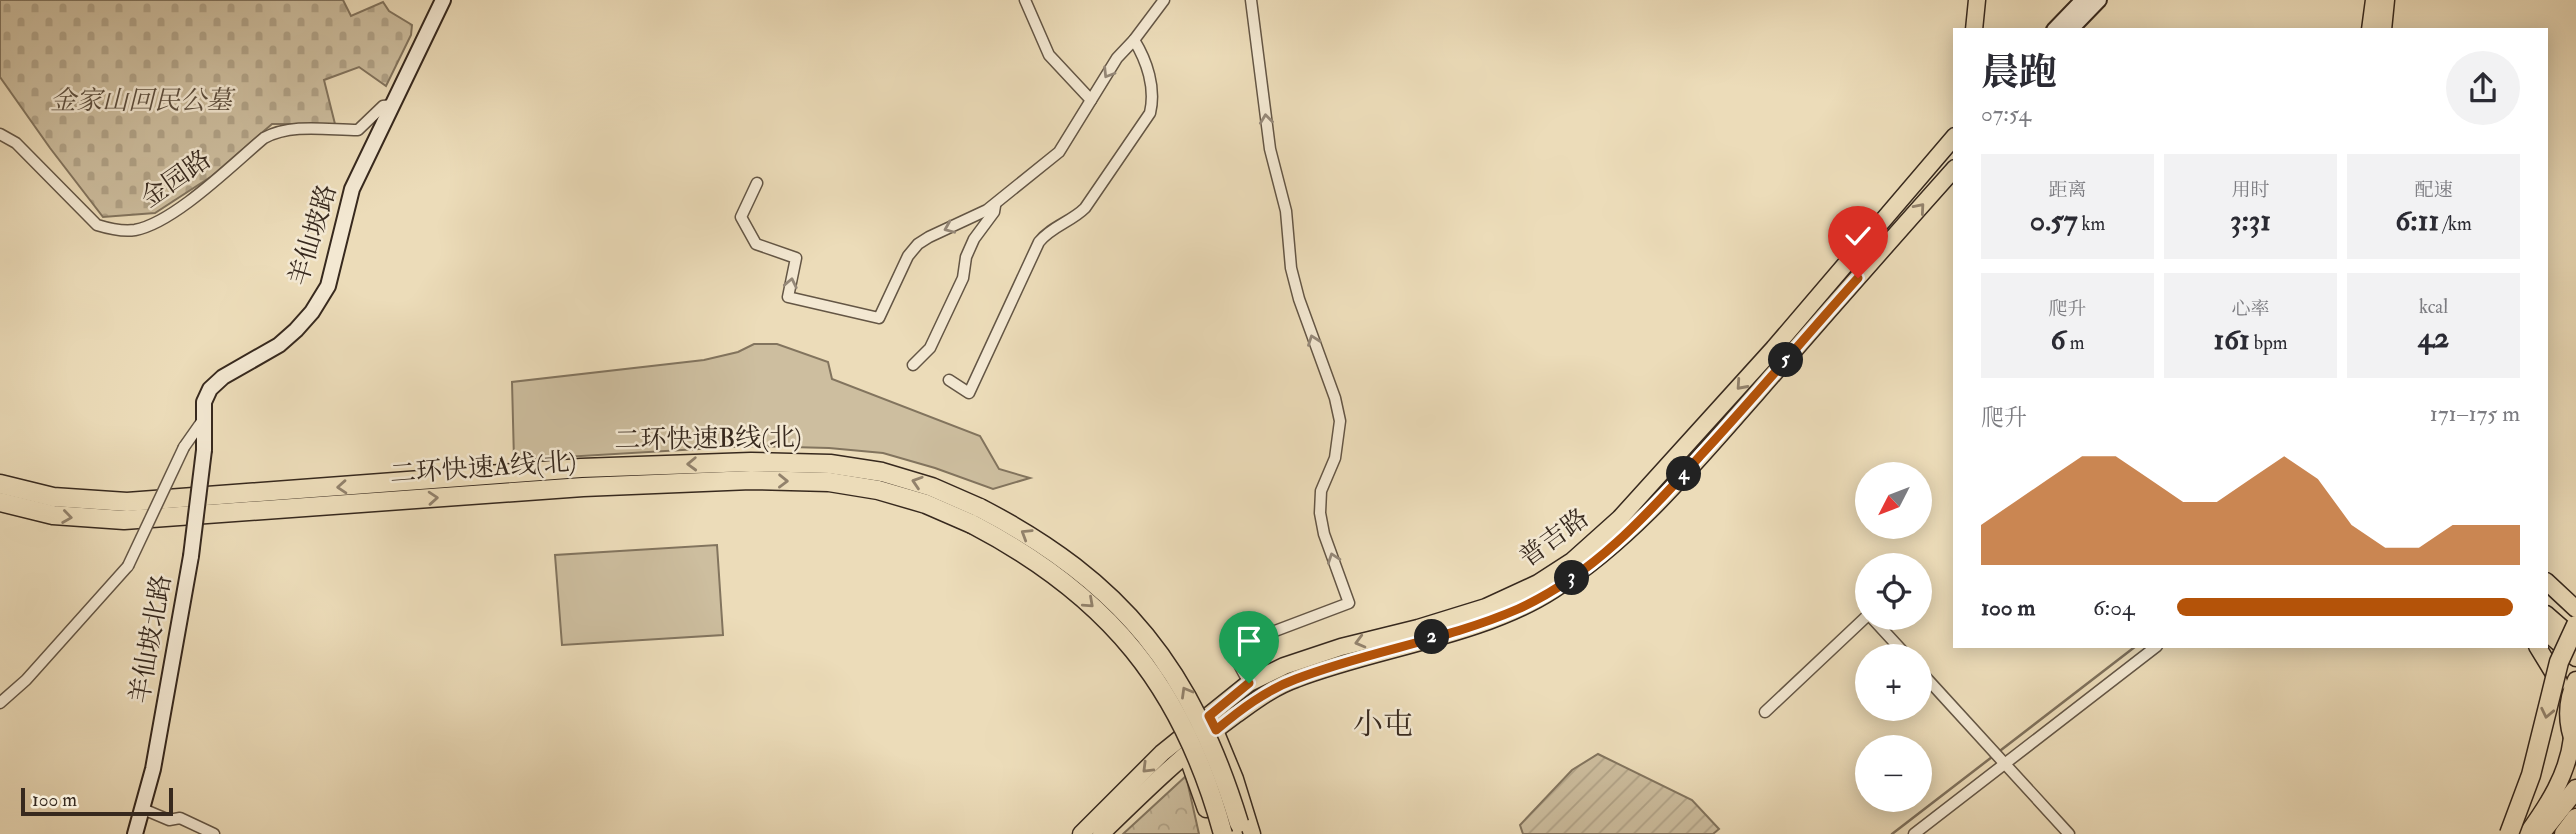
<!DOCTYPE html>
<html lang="zh">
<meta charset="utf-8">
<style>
body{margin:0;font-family:"IM FELL Double Pica","Noto Serif SC",serif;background:#f2f2f3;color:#2b2b33;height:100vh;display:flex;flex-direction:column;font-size:26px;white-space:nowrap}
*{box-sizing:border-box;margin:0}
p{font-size:23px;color:#7c7c81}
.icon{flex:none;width:38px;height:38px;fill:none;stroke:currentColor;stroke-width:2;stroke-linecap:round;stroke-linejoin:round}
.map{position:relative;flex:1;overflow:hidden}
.panel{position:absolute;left:1953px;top:28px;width:595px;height:620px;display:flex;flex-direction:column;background:#fff;border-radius:0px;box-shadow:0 4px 18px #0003}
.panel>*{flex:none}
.needle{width:46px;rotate:228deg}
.tools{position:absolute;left:1855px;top:462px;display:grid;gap:14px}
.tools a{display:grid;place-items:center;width:77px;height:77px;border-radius:50%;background:#fff;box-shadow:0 4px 18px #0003;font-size:35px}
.scale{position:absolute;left:21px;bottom:18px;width:152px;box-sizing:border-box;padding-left:7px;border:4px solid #37291e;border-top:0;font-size:19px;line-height:24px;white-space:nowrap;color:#37291e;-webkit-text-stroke:5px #f3e8d2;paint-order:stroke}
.pin{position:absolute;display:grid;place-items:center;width:60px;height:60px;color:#fff;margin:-72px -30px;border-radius:50% 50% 50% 0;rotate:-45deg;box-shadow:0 0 7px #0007}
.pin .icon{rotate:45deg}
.km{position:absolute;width:35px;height:35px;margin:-18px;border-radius:50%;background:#222;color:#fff;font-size:19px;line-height:35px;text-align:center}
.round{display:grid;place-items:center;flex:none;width:74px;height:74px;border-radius:37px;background:#f2f2f3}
.summary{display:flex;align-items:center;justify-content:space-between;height:119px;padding:0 28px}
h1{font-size:38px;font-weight:700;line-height:52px}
.figures{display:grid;grid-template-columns:repeat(3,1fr);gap:10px;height:119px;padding:7px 28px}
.figures div{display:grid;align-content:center;border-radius:0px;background:#f2f2f3;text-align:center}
.figures b{font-size:30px;font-weight:700}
.figures small{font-size:19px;font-weight:400}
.figures p{font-size:19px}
.chart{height:196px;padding:14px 28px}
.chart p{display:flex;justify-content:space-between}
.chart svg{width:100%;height:126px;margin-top:7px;fill:#b45309;opacity:.7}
ul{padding:0 28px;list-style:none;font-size:23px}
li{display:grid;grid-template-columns:112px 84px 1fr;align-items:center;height:52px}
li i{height:18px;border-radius:9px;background:#b45309}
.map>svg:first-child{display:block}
</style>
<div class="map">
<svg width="2576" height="834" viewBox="0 0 2576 834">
<defs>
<pattern id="cemetery-stones" width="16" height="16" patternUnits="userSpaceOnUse" patternTransform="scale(1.75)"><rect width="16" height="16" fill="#cdbe9f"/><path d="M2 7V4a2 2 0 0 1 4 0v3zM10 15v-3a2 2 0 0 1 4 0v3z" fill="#b1a388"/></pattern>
<pattern id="park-crowns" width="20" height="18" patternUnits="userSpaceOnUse" patternTransform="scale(1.75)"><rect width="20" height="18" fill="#cdbe9f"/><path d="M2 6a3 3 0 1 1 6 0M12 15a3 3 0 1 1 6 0" fill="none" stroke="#b1a388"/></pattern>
<pattern id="garden-furrows" width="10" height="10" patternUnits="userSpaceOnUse" patternTransform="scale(1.75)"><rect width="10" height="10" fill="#cdbe9f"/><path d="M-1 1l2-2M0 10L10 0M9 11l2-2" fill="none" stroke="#b1a388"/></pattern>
</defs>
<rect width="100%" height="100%" fill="#ecdcb9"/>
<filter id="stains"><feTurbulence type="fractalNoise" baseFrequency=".00286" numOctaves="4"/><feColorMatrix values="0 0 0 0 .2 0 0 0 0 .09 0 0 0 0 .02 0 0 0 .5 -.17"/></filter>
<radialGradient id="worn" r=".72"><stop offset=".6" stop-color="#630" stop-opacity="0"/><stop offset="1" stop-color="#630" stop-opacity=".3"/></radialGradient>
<g fill="#cdbe9f" stroke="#82745e" stroke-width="2">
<polygon points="754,344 777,344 828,362 832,379 980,436 999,469 1030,478 993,489 935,468 883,453 829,448 750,446 514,460 512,382 704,360 738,352"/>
<polygon points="717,545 723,635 562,645 555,555"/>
</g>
<polygon fill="url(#cemetery-stones)" stroke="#82745e" stroke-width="2" points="0,0 343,0 351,16 383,2 389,11 412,25 411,35 386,86 359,67 324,80 335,124 272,124 212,176 155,213 103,217 50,148 0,77"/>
<polygon fill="url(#park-crowns)" stroke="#82745e" stroke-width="2" points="1186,776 1199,834 1123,834"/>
<polygon fill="url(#garden-furrows)" stroke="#82745e" stroke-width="2" points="1598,754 1692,800 1719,829 1713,834 1523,834 1520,825 1572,770"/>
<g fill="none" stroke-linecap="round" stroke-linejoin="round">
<polyline stroke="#7e705b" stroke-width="2.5" points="1892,834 2136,646"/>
<defs>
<g id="street">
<polyline points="1025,0 1049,55 1091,100"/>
<path d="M0,134l16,9 81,82c13,4 25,7 38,5 39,-7 98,-66 129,-92 28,-15 64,-8 94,-8l25,-24 9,-1"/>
<polyline points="757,183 741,217 756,244 796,258 788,297 879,318 908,256 918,244 929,237 987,210 1059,152 1117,58 1134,40 1164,0"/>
<polyline points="913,365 930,348 963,278 966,257 974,239 994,212 995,206"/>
<path d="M949,380l20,13 70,-151c13,-16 32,-20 46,-34l65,-95c6,-25 -3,-52 -16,-73"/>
<polyline points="184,447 203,420"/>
<polyline points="1872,618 1907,656"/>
<polyline points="1920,671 2069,834"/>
<polyline points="1249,683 1230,648 1349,603 1324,534 1320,513 1321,491 1335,458 1340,421 1335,398 1299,299 1291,268 1286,211 1270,149 1251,0"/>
<polyline points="0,703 26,680 128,566"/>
<polyline points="1765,712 1867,616"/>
<polyline points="143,809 169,820 180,818 214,834"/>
<polyline points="1914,834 2157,646"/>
</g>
<g id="secondary">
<polyline points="2054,30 2083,0"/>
<polyline points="2070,30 2099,0"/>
<polyline points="204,450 204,402 210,389 223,377 279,345 296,330 312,312 328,286 352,189 443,0"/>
<polyline points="135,834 153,769 191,556"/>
</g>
<g id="primary">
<polyline points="1974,30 1977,0"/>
<polyline points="2370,30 2374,0"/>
<polyline points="2383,30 2386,0"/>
<polyline points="2546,581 2576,609"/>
<polyline points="2546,614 2576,640"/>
<polyline points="2546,632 2576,658"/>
<polyline points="2537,646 2559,682"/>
<polyline points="1211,721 1235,779 1252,834"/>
<path d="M2575,746c-9,-22 -9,-45 1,-66"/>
<polyline points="1189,761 1206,809"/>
<polyline points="1081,834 1162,753 1249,683 1284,666 1341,647 1418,628 1486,607 1538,583 1572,561 1620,518 1774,348 1955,136"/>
<path d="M1101,834c43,-42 85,-83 133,-118 20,-14 39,-29 62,-37 80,-31 186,-43 257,-89 80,-51 141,-126 203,-196 66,-76 132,-151 199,-226"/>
<path d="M2527,834c21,-29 41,-60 45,-96"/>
</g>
<g id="highway">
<polyline points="0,484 53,497 127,502 581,468 751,462 830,464 882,472 932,487 980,508"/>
<polyline points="0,502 53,515 124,520 583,487 751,480 829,482 878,490 926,504 972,524"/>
<polyline points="2540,834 2576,789"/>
<polyline points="2564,834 2576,818"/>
</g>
</defs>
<use href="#street" stroke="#645645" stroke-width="13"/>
<use href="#secondary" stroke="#37291e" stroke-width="18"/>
<use href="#primary" stroke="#37291e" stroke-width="19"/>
<use href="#highway" stroke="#37291e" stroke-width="21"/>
<use href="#street" stroke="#f3e8d2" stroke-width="10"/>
<use href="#secondary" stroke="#f3e8d2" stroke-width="14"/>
<use href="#primary" stroke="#ecdcb9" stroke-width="16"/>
<use href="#highway" stroke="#ecdcb9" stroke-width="18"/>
<defs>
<polyline id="street-bridge" points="128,566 184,447"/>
<polyline id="secondary-bridge" points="191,556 204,450"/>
<g id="highway-bridge">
<path d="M980,508c143,74 212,162 259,315"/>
<path d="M972,524c136,71 211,162 251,310"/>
<polyline points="2509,834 2531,775 2559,662 2576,625"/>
</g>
</defs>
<use href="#street-bridge" stroke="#645645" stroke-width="13" stroke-linecap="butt"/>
<use href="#secondary-bridge" stroke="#37291e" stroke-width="18" stroke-linecap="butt"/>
<use href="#highway-bridge" stroke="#37291e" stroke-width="21" stroke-linecap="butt"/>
<use href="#street-bridge" stroke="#f3e8d2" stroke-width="10"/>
<use href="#secondary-bridge" stroke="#f3e8d2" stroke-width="14"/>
<use href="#highway-bridge" stroke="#ecdcb9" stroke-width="18"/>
</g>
<defs><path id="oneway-chevron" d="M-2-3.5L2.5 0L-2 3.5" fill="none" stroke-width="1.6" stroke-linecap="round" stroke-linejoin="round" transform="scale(1.75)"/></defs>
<g stroke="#958878">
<use href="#oneway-chevron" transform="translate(1108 73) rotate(122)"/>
<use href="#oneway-chevron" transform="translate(1266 119) rotate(-97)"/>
<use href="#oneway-chevron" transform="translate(949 228) rotate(157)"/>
<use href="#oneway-chevron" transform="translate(791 283) rotate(-78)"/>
<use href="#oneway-chevron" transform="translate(1313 340) rotate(-110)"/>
<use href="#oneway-chevron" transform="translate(1333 558) rotate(-109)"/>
</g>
<g stroke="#92826c">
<use href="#oneway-chevron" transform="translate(1920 208) rotate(-49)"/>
<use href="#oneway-chevron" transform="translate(1741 385) rotate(132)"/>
<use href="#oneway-chevron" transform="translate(692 464) rotate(178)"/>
<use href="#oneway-chevron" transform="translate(783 481) rotate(1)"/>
<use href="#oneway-chevron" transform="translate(917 482) rotate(-162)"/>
<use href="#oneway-chevron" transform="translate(342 487) rotate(176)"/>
<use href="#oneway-chevron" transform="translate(433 498) rotate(-4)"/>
<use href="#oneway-chevron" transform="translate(67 517) rotate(8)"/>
<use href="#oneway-chevron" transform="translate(1026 534) rotate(-148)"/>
<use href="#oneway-chevron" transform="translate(1089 603) rotate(42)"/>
<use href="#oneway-chevron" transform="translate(1360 642) rotate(165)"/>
<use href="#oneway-chevron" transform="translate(1186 692) rotate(-120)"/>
<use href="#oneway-chevron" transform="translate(2547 713) rotate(102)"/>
<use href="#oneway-chevron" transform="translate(1147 768) rotate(135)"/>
</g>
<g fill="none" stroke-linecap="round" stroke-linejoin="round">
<defs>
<path id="route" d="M1249,683l-40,33 7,14c24,-20 50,-40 80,-51 72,-28 151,-39 222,-70 75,-34 128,-93 182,-153 54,-58 105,-119 158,-178"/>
</defs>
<use href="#route" stroke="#fff" stroke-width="14"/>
<use href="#route" stroke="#b45309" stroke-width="9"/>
</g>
<g text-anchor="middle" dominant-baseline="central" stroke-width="5" stroke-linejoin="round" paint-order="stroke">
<g font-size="26" font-style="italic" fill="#5c4e3e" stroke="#f3e8d2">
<text x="141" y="101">金家山回民公墓</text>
</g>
<g font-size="26" fill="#37291e" stroke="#f3e8d2">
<text transform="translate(176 179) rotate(-35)">金园路</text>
<text transform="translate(313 235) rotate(-73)">羊仙坡路</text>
<text transform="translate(708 439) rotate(-1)">二环快速B线(北)</text>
<text transform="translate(483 468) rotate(-4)">二环快速A线(北)</text>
<text transform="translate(1554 538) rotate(-36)">普吉路</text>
<text transform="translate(151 639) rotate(-80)">羊仙坡北路</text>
</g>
<g font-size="30" fill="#37291e" stroke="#f3e8d2">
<text x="1383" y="724">小屯</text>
</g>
</g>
<rect width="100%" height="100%" filter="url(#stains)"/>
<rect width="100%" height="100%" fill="url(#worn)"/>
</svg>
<div class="tools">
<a><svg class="needle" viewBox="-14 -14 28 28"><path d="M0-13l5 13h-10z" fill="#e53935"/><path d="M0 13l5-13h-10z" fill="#7c7c81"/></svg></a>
<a><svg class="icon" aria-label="locate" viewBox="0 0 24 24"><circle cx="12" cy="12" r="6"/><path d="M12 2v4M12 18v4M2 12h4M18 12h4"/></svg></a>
<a>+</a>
<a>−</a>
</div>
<div class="scale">100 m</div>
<div class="pin" style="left:1249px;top:683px;background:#1e9e55"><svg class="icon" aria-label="arrive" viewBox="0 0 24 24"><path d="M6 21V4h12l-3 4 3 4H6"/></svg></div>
<div class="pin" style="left:1858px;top:278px;background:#d93025"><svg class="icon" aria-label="check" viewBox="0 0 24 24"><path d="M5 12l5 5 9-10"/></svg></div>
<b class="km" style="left:1432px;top:637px">2</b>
<b class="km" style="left:1572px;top:578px">3</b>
<b class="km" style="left:1684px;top:474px">4</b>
<b class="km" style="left:1786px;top:360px">5</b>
<section class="panel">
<div class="summary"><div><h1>晨跑</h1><p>07:54</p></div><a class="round"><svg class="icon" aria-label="share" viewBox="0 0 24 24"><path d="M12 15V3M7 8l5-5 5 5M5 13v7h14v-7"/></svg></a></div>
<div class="figures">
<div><p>距离</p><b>0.57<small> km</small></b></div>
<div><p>用时</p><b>3:31</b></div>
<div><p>配速</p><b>6:11<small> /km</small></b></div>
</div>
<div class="figures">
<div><p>爬升</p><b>6<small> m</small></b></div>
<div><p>心率</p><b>161<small> bpm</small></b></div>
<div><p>kcal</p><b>42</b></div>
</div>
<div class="chart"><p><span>爬升</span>171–175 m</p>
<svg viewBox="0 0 160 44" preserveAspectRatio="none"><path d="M0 44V30L10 22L20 14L30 6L40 6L50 14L60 22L70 22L80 14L90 6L100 14L110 30L120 38L130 38L140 30L150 30L160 30V44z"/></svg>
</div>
<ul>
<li><b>100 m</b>6:04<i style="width:98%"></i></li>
</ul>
</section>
</div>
